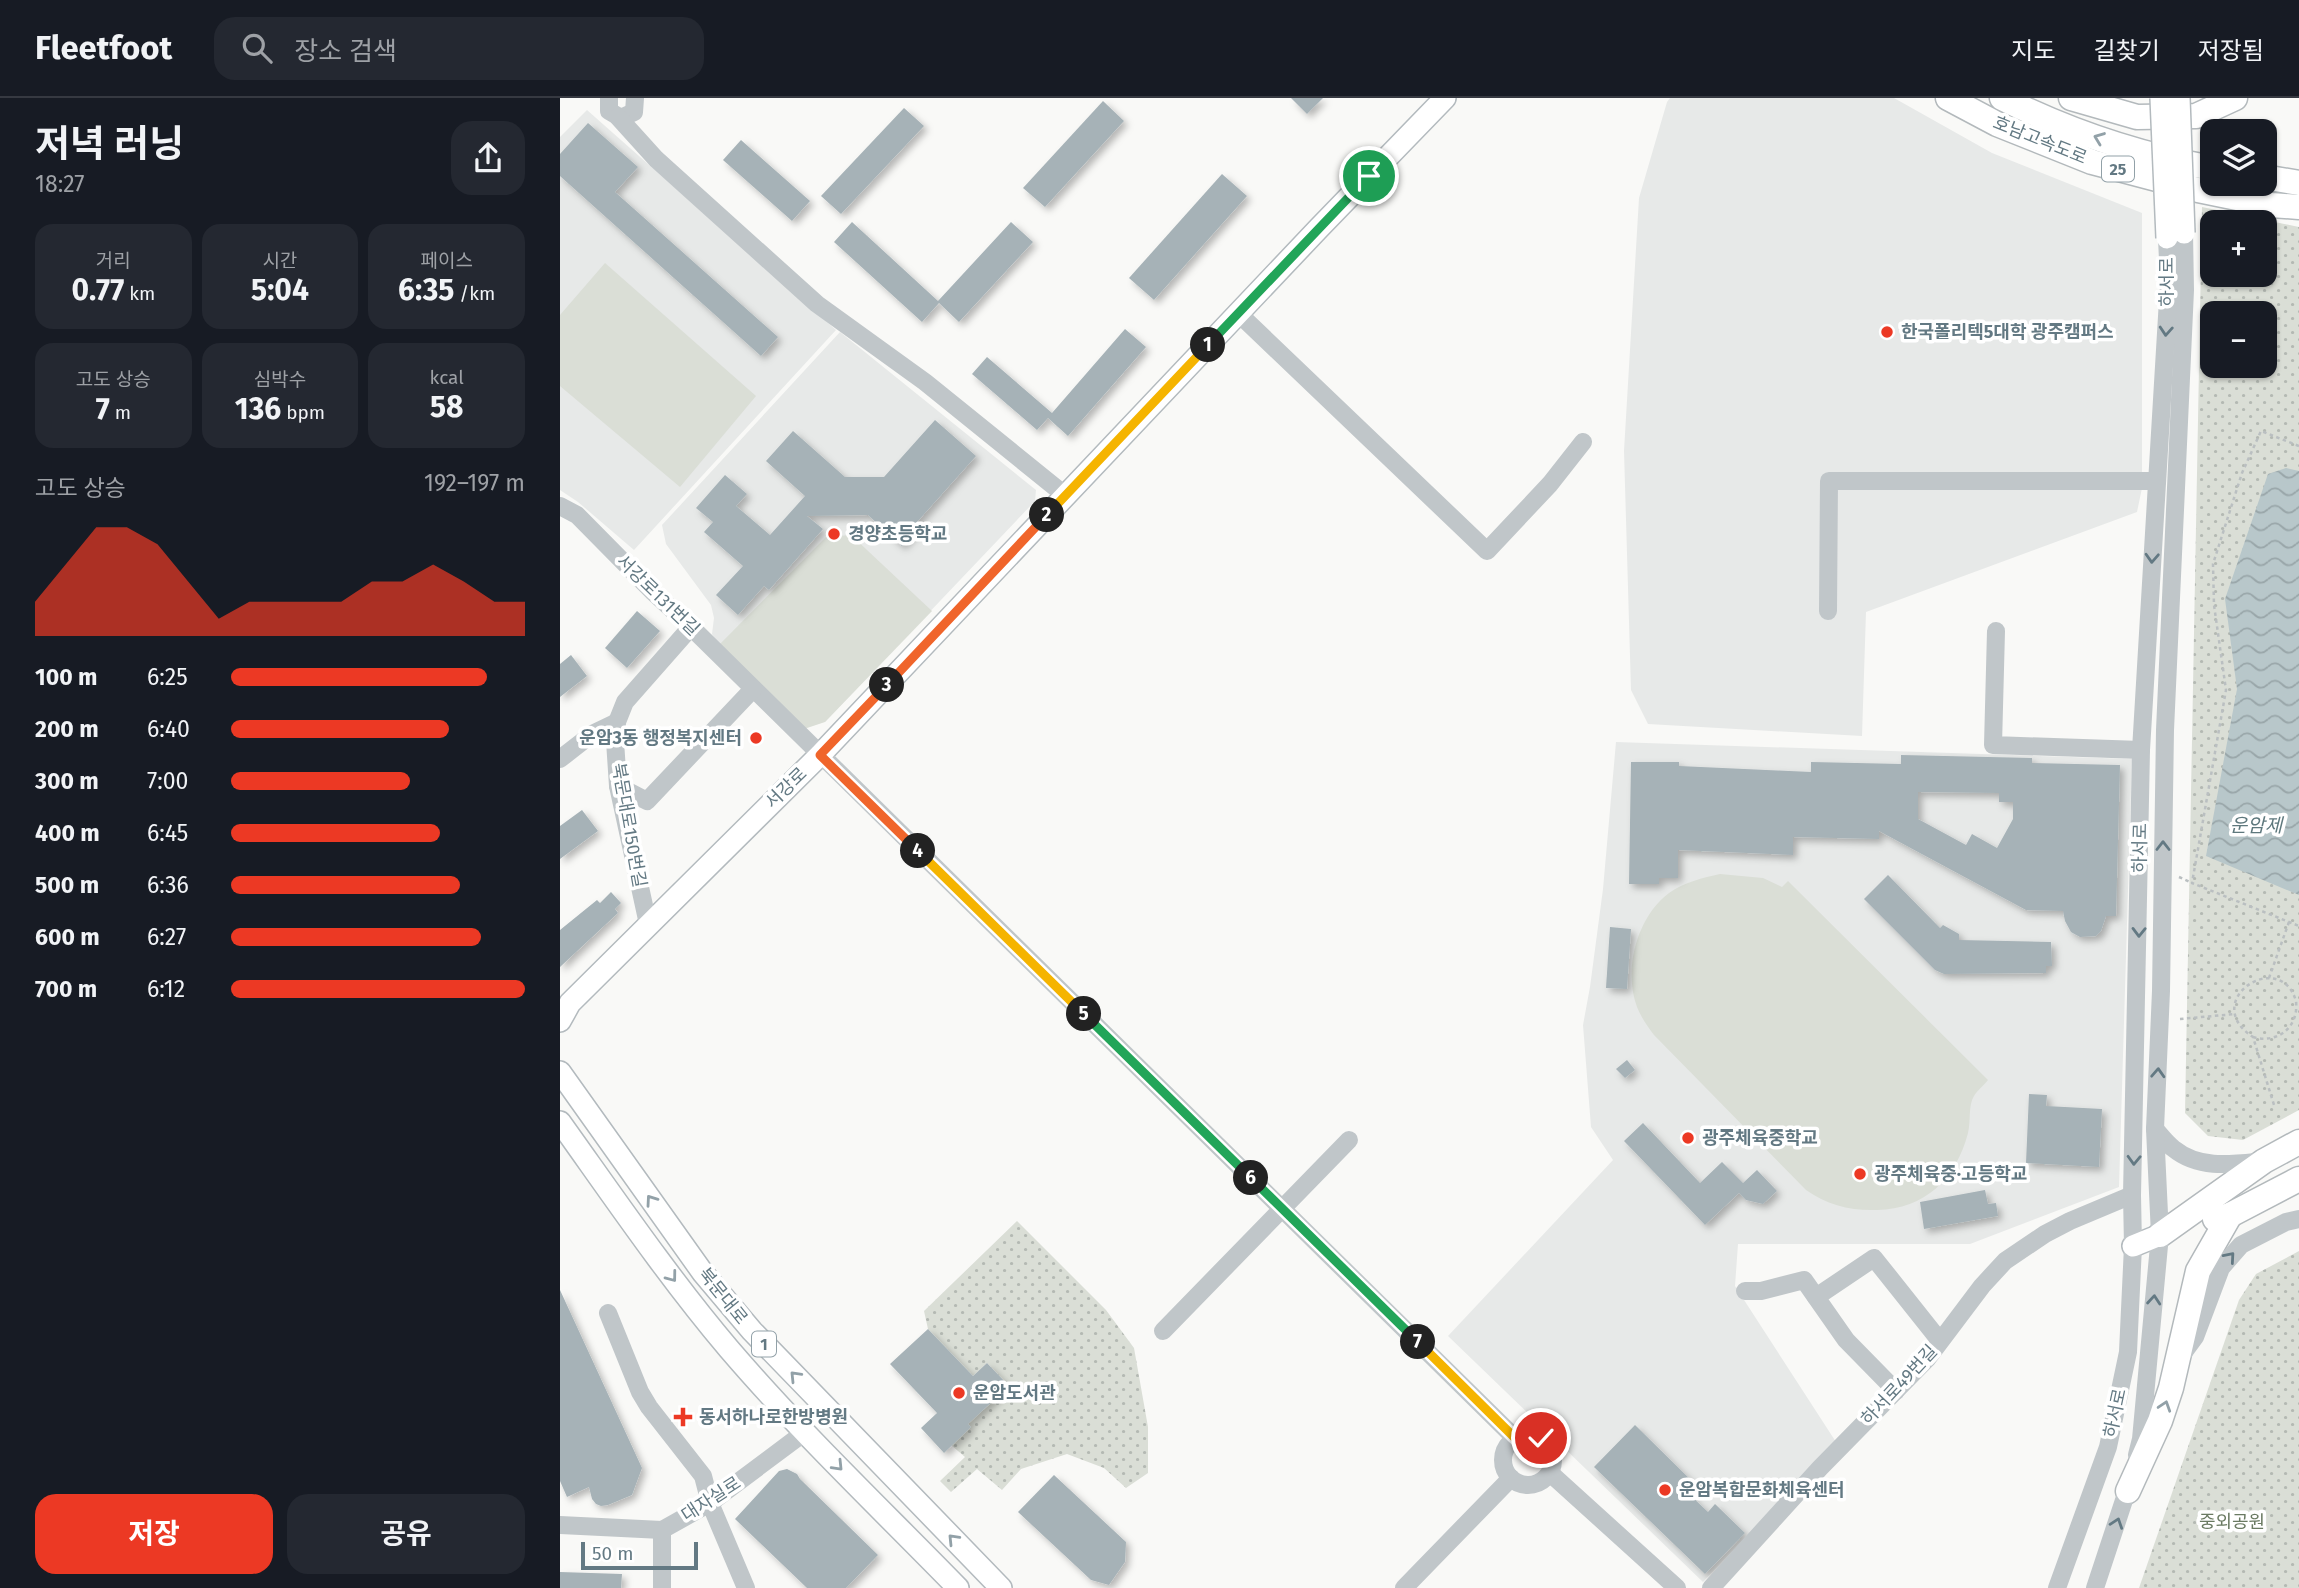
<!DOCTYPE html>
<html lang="ko">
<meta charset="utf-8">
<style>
body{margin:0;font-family:"Fira Sans","Noto Sans KR",sans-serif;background:#242831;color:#f1f3f6;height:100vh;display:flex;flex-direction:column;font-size:26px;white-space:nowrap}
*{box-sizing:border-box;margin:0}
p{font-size:23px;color:#9ea1a6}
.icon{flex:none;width:38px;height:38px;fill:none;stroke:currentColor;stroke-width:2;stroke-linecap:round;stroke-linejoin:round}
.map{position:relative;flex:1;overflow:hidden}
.side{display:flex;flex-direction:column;background:#171b24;width:560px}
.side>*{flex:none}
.controls{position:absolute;left:1640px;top:21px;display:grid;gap:14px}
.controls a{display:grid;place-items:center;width:77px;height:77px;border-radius:14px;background:#171b24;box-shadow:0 2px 5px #0004;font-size:35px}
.scale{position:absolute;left:21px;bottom:18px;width:117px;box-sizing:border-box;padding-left:7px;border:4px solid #637983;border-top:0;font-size:19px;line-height:24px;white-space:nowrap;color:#637983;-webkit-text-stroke:5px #fff;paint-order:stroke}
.pin{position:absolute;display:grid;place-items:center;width:60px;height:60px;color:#fff;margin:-30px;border:4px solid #fff;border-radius:50%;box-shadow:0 2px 7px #0007}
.km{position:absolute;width:35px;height:35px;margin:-18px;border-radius:50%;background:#222;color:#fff;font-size:19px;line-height:35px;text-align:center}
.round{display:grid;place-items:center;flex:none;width:74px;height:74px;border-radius:21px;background:#242831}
.head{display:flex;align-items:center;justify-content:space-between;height:119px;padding:0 35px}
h1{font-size:38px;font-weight:700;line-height:52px}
.figures{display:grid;grid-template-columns:repeat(3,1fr);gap:10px;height:119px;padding:7px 35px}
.figures div{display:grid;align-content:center;border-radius:18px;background:#242831;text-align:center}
.figures b{font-size:30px;font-weight:700}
.figures small{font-size:19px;font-weight:400}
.figures p{font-size:19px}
.chart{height:196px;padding:14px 35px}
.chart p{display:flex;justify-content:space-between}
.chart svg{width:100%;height:126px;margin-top:7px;fill:#ec3924;opacity:.7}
.cta{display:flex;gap:14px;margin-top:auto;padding:14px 35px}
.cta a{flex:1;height:80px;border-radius:21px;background:#ec3924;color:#fff;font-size:28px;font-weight:700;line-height:80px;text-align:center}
.cta a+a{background:#242831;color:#f1f3f6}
ul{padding:0 35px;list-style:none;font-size:23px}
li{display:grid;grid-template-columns:112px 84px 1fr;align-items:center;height:52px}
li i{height:18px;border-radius:9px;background:#ec3924}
header{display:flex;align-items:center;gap:42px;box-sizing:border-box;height:98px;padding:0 35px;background:#171b24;border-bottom:2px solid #363941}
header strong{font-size:33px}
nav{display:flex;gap:38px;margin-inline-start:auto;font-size:24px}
.search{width:490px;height:63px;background:#242831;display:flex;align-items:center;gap:18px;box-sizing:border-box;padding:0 24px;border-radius:21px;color:#9ea1a6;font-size:26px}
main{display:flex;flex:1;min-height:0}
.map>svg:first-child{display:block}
</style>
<header>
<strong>Fleetfoot</strong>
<div class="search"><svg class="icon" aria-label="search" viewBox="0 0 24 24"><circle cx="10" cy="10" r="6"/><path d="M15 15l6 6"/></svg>장소 검색</div>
<nav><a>지도</a><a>길찾기</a><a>저장됨</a></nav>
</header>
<main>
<section class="side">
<div class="head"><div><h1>저녁 러닝</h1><p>18:27</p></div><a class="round"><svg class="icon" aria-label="share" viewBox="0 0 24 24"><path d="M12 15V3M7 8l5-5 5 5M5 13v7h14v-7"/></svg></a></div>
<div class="figures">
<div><p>거리</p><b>0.77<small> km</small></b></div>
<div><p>시간</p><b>5:04</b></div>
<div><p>페이스</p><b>6:35<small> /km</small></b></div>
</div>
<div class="figures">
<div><p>고도 상승</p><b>7<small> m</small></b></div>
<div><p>심박수</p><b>136<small> bpm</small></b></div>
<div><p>kcal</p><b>58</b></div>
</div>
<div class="chart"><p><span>고도 상승</span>192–197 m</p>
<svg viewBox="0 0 160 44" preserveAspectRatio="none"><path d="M0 44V32L10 19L20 6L30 6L40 12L50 25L60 38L70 32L80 32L90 32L100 32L110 25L120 25L130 19L140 25L150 32L160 32V44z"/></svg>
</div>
<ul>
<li><b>100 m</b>6:25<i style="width:87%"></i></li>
<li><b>200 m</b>6:40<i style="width:74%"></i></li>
<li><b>300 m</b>7:00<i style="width:61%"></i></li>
<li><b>400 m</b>6:45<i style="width:71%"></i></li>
<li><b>500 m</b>6:36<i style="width:78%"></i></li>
<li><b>600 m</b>6:27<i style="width:85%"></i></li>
<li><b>700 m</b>6:12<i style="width:100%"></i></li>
</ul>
<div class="cta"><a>저장</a><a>공유</a></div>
</section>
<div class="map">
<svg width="1739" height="1490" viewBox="0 0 1739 1490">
<defs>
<pattern id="park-dots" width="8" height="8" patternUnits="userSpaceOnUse" patternTransform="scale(1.75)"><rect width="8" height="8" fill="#daded6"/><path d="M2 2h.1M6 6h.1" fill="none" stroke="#b4b9b3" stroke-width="1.8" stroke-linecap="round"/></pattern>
<pattern id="water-waves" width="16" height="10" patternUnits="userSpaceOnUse" patternTransform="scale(1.75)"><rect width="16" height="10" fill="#b8c7ca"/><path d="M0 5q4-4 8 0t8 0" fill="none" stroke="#99a6a9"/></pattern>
<filter id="shadow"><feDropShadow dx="4" dy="4" stdDeviation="3.5" flood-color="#0004"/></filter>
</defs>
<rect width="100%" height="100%" fill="#f9f9f7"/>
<g fill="#e7e9e8">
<polygon points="1110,0 1334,0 1432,55 1582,115 1582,390 1577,414 1306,514 1302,638 1088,626 1071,592 1064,353 1079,100 1107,4"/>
<polygon points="27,12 276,232 74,452 18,404 0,392 0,39"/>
<polygon points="280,234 476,392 475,403 265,624 159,547 152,536 154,520 151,507 106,446 102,427"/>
<polygon points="1056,644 1572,661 1559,1089 1410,1146 1178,1146 1175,1188 1276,1344 1143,1484 888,1238 1053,1062 1031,1029 1023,927 1030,889 1043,791"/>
</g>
<g fill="url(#park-dots)" fill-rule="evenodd">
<path d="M1642,109l97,20v883l-56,30 -35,-4 -23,-23zM1652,124h52v53h-52zM1652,215h52v53h-52z"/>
<polygon points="457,1123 546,1212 574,1250 588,1329 588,1375 566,1390 544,1370 507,1356 461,1371 442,1392 417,1371 391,1394 380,1383 405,1359 391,1347 396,1314 422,1313 449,1288 427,1265 413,1278 368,1231 364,1213"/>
<polygon points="1739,1153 1739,1490 1579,1490 1679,1202 1696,1176"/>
</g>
<g fill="#daded6">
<polygon points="45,165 196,298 120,389 0,288 0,217"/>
<polygon points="291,437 372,513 265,624 244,631 159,547 266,439"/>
<path d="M1160,776l43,4 19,9 6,-6 200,199c-4,5 -11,11 -14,16 -6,9 -3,26 -6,37 -12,46 -43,76 -91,77 -26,1 -50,-5 -71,-20l-152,-155c-7,-9 -13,-18 -17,-28 -14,-38 0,-90 32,-114 15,-11 34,-15 51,-19z"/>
</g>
<polygon fill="url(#water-waves)" points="1726,370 1739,373 1739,797 1646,758 1677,591 1665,501 1708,376"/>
<g fill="#a6b2b7" fill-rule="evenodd" filter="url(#shadow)">
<polygon points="731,0 763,0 747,16"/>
<polygon points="543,3 564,23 485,109 463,90"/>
<polygon points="344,10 364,28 281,116 261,98"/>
<polygon points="28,25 78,69 55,94 218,239 201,258 0,78 0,56"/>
<polygon points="181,42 250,103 232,123 163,62"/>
<polygon points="662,76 687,98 594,202 569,180"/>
<polygon points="292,124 378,203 451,124 473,144 399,224 379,205 362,224 274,144"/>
<polygon points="565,231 586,249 508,338 488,320 477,332 412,276 427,259 492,315"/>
<polygon points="375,322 416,358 357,424 361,427 342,448 308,417 247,418 263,431 209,492 204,488 178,517 156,497 183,468 144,434 153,424 136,410 165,377 187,396 176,408 210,437 245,398 206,363 233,333 285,379 324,379"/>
<polygon points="77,513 100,533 67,570 45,550"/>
<polygon points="11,557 27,578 0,599 0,566"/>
<path d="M1341,657l131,3v5l88,2 -4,151h-10l-5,15 -5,5 -16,1 -9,-5 -6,-11 -2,-10 -37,-1 -147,-79v8l-86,-2v18l-115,-5v28h-19v6h-30l2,-122h48v4l132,6v-10l90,2zM1358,694l81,1v9h14v17l-16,29 -25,-14 -6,11 -48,-26z"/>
<polygon points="22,712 38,733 0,761 0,728"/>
<polygon points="1328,777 1380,830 1383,827 1399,836 1399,842 1491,844 1492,868 1486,868 1486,875 1384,876 1375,872 1304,801"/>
<polygon points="51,794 61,805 55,811 58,815 0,869 0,832 37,802 40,805"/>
<polygon points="1050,829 1071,831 1067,891 1046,890"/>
<polygon points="1067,962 1075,972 1065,980 1056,971"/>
<polygon points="1469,996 1487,997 1486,1008 1542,1011 1539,1069 1466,1065"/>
<polygon points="1083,1025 1140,1085 1162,1064 1183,1085 1197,1072 1217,1093 1203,1106 1186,1102 1179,1095 1145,1127 1064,1043"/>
<polygon points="1425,1092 1428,1106 1436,1105 1438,1118 1364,1131 1360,1104"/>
<polygon points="0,1192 82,1370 72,1397 48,1407 41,1408 36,1406 32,1401 29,1389 7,1399 0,1383"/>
<polygon points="368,1231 413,1278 427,1265 449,1288 408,1326 411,1329 384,1355 361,1330 377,1315 330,1266"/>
<polygon points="1075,1327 1138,1389 1130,1397 1148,1414 1155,1406 1185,1435 1145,1476 1034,1369"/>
<polygon points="227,1371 237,1376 240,1381 318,1457 286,1490 247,1490 175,1421 219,1373"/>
<polygon points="494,1377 566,1444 565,1464 549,1487 531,1482 458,1414"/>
<polygon points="0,1474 62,1476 61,1490 0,1490"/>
</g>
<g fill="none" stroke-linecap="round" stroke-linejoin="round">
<defs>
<g id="major">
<polyline points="0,923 10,905 260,657 759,130 885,0"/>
<polyline points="0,974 143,1175 192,1233 441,1490"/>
<path d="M0,1024c55,77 108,155 169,227 72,84 152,160 229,239"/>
<polyline points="1573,1148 1600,1137"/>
</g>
<g id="highway">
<polyline points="1388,0 1437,26 1532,64 1638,92 1711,107 1739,109"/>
<path d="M1442,0c66,33 137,57 210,70"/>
<polyline points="1511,0 1577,19 1636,18 1675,0"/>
<polyline points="1704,79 1739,85"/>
<polyline points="1655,1121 1670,1117 1739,1081"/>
<polyline points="1600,1137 1704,1063 1739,1044"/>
<polyline points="1568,1393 1600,1323 1611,1290 1638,1173 1670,1117"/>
</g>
</defs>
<use href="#major" stroke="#b3babe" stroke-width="24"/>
<use href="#highway" stroke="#b3b9bc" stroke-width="27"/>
<g stroke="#babfc1" stroke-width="2.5" stroke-dasharray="3.5 3.5" stroke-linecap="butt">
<polyline points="1739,348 1701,333 1682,375 1653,466 1654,507 1666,592 1632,785 1739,828"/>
<polyline points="1619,779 1632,785"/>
<polyline points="1709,880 1729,824"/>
<polyline points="1620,921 1675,916"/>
<path d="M1693,939c24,7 46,-9 43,-36 -16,-54 -98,0 -43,36l21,68"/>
</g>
<g stroke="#c0c6c9" stroke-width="18">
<polyline points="49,0 49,13 61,20 74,14 75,0"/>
<polyline points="58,19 96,61 257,206 365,284 506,398"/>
<polyline points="678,215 927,453 990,386 1023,344"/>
<polyline points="0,408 17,417 93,494 131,529 955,1340"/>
<polyline points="1268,513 1269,383 1597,383"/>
<polyline points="1436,533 1433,647 1581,652"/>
<polyline points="0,661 32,636 57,624"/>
<polyline points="58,688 87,703 193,591"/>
<polyline points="88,826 58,688 55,643 57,624 65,604 131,529"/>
<path d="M1595,1031c6,7 12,15 19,20 26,21 60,15 90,12"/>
<polyline points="1185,1193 1201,1193 1244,1182 1286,1242 1336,1293"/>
<polyline points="1256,1199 1314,1160 1380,1243"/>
<polyline points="48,1215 80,1294 89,1309 143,1378 150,1405 186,1490"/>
<polyline points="603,1233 789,1042"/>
<polyline points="1624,1254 1635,1239 1661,1170 1681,1147 1726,1124 1739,1121"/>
<circle cx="968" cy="1362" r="25"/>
<polyline points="1577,1357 1581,1341 1600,1137 1595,1031 1601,893 1605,632 1625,192 1624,135"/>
<polyline points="990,1375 1117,1490"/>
<polyline points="0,1427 102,1432"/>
<polyline points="102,1490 102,1432 150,1405 245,1334"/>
<polyline points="844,1490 951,1380"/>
<polyline points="1151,1490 1260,1370 1367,1261 1422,1188 1445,1163 1485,1136 1510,1123 1572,1097"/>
<polyline points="1497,1490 1548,1349 1568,1254 1573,1148 1572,1097 1581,652 1609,185 1607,140"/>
<polyline points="1535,1490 1570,1384"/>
</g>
<use href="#major" stroke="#fff" stroke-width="21"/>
<use href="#highway" stroke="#fff" stroke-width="24"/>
<defs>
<g id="major-bridge">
<polyline points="1601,0 1607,140"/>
<polyline points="1619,0 1624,135"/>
</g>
</defs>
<use href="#major-bridge" stroke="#b3babe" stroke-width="24" stroke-linecap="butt"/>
<use href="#major-bridge" stroke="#fff" stroke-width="21"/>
</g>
<defs><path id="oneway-chevron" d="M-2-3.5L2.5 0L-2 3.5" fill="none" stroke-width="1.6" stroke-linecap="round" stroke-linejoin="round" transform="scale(1.75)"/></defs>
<g stroke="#92a1a8">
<use href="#oneway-chevron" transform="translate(1539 40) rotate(-159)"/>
<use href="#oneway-chevron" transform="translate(91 1102) rotate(-125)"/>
<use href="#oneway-chevron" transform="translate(112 1179) rotate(53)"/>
<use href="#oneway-chevron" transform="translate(235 1278) rotate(-134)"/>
<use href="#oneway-chevron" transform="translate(1605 1308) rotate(-72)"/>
<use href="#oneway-chevron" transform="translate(278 1368) rotate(46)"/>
<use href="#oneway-chevron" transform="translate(393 1441) rotate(-134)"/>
</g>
<g stroke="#637983">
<use href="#oneway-chevron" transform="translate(1606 233) rotate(94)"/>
<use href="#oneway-chevron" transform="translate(1592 460) rotate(93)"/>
<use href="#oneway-chevron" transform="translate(1603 748) rotate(-90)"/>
<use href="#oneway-chevron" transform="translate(1579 834) rotate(91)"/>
<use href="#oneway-chevron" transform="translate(1598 975) rotate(-87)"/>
<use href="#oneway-chevron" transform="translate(1574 1062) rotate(92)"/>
<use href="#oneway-chevron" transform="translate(1670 1159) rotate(-49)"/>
<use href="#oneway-chevron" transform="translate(1594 1202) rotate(-85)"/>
<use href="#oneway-chevron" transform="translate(1557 1425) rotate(-71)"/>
</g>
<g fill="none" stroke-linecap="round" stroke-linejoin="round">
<defs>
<polyline id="split-1" points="648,247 809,78"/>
<polyline id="split-2" points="487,417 648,247"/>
<polyline id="split-3" points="327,587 487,417"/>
<polyline id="split-4" points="327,587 260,657 358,753"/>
<polyline id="split-5" points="358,753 524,916"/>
<polyline id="split-6" points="524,916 691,1080"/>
<polyline id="split-7" points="691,1080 858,1244"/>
<polyline id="split-8" points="858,1244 955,1340 972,1337 981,1340"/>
</defs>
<use href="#split-1" stroke="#fff" stroke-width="14"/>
<use href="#split-2" stroke="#fff" stroke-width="14"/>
<use href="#split-3" stroke="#fff" stroke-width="14"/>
<use href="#split-4" stroke="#fff" stroke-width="14"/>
<use href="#split-5" stroke="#fff" stroke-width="14"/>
<use href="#split-6" stroke="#fff" stroke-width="14"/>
<use href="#split-7" stroke="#fff" stroke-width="14"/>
<use href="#split-8" stroke="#fff" stroke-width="14"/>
<use href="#split-1" stroke="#22a559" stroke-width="9"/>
<use href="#split-2" stroke="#f5b400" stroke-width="9"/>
<use href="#split-3" stroke="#f0652b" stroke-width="9"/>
<use href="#split-4" stroke="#f0652b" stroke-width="9"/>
<use href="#split-5" stroke="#f5b400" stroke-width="9"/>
<use href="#split-6" stroke="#22a559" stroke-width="9"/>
<use href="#split-7" stroke="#22a559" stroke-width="9"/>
<use href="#split-8" stroke="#f5b400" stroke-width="9"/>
</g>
<g fill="#ec3924" stroke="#fff" stroke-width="2.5">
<circle cx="1327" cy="234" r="7"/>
<circle cx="274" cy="436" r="7"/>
<circle cx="196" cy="640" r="7"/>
<circle cx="1128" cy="1040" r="7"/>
<circle cx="1300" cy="1076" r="7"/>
<circle cx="399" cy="1295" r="7"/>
<path d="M119.5 1308.5h7v7h7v7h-7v7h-7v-7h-7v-7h7z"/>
<circle cx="1105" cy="1392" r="7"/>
</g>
<g text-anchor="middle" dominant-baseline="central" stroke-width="7" stroke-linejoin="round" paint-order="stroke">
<g fill="#fff" stroke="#92a1a8" stroke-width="2">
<rect x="1542" y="58.5" width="32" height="25" rx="5"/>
<rect x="192" y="1233.5" width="24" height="25" rx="5"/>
</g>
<g font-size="16" font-weight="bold" fill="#637983">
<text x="1558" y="71">25</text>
<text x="204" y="1246">1</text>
</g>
<g font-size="18" fill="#637983" stroke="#fff">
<text transform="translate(1480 42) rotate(22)">호남고속도로</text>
<text transform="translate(1607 184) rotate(-90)">하서로</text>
<text transform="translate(98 497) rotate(44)">서강로131번길</text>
<text transform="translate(226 690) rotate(-44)">서강로</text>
<text transform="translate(69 727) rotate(80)">북문대로150번길</text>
<text transform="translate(1580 750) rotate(-89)">하서로</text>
<text transform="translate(163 1198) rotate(51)">북문대로</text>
<text transform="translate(1339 1287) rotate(-47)">하서로49번길</text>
<text transform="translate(1555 1315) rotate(-78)">하서로</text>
<text transform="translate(151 1401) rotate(-33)">대자실로</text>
</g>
<g font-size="18" font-weight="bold" fill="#637983" stroke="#fff" text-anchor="start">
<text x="1341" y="234">한국폴리텍5대학 광주캠퍼스</text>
<text x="288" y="436">경양초등학교</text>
<text x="182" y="640" text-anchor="end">운암3동 행정복지센터</text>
<text x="1142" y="1040">광주체육중학교</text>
<text x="1314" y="1076">광주체육중·고등학교</text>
<text x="413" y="1295">운암도서관</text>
<text x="139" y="1319">동서하나로한방병원</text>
<text x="1119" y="1392">운암복합문화체육센터</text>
</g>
<g font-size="18" fill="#6a7a62" stroke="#fff">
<text x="1672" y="1424">중외공원</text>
</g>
<g font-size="19" font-style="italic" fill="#5e787d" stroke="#fff">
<text x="1696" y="727">운암제</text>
</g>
</g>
</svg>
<div class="controls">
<a><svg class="icon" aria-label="layers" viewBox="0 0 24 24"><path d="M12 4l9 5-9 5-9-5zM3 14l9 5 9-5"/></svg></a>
<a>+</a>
<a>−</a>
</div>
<div class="scale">50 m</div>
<div class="pin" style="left:809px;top:78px;background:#1e9e55"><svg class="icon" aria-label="arrive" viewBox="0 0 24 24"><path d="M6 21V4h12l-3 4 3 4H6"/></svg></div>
<div class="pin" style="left:981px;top:1340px;background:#d93025"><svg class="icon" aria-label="check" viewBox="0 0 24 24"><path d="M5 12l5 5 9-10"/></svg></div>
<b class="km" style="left:648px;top:247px">1</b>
<b class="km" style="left:487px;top:417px">2</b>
<b class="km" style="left:327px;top:587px">3</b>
<b class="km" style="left:358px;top:753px">4</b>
<b class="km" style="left:524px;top:916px">5</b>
<b class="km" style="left:691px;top:1080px">6</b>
<b class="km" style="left:858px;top:1244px">7</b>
</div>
</main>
